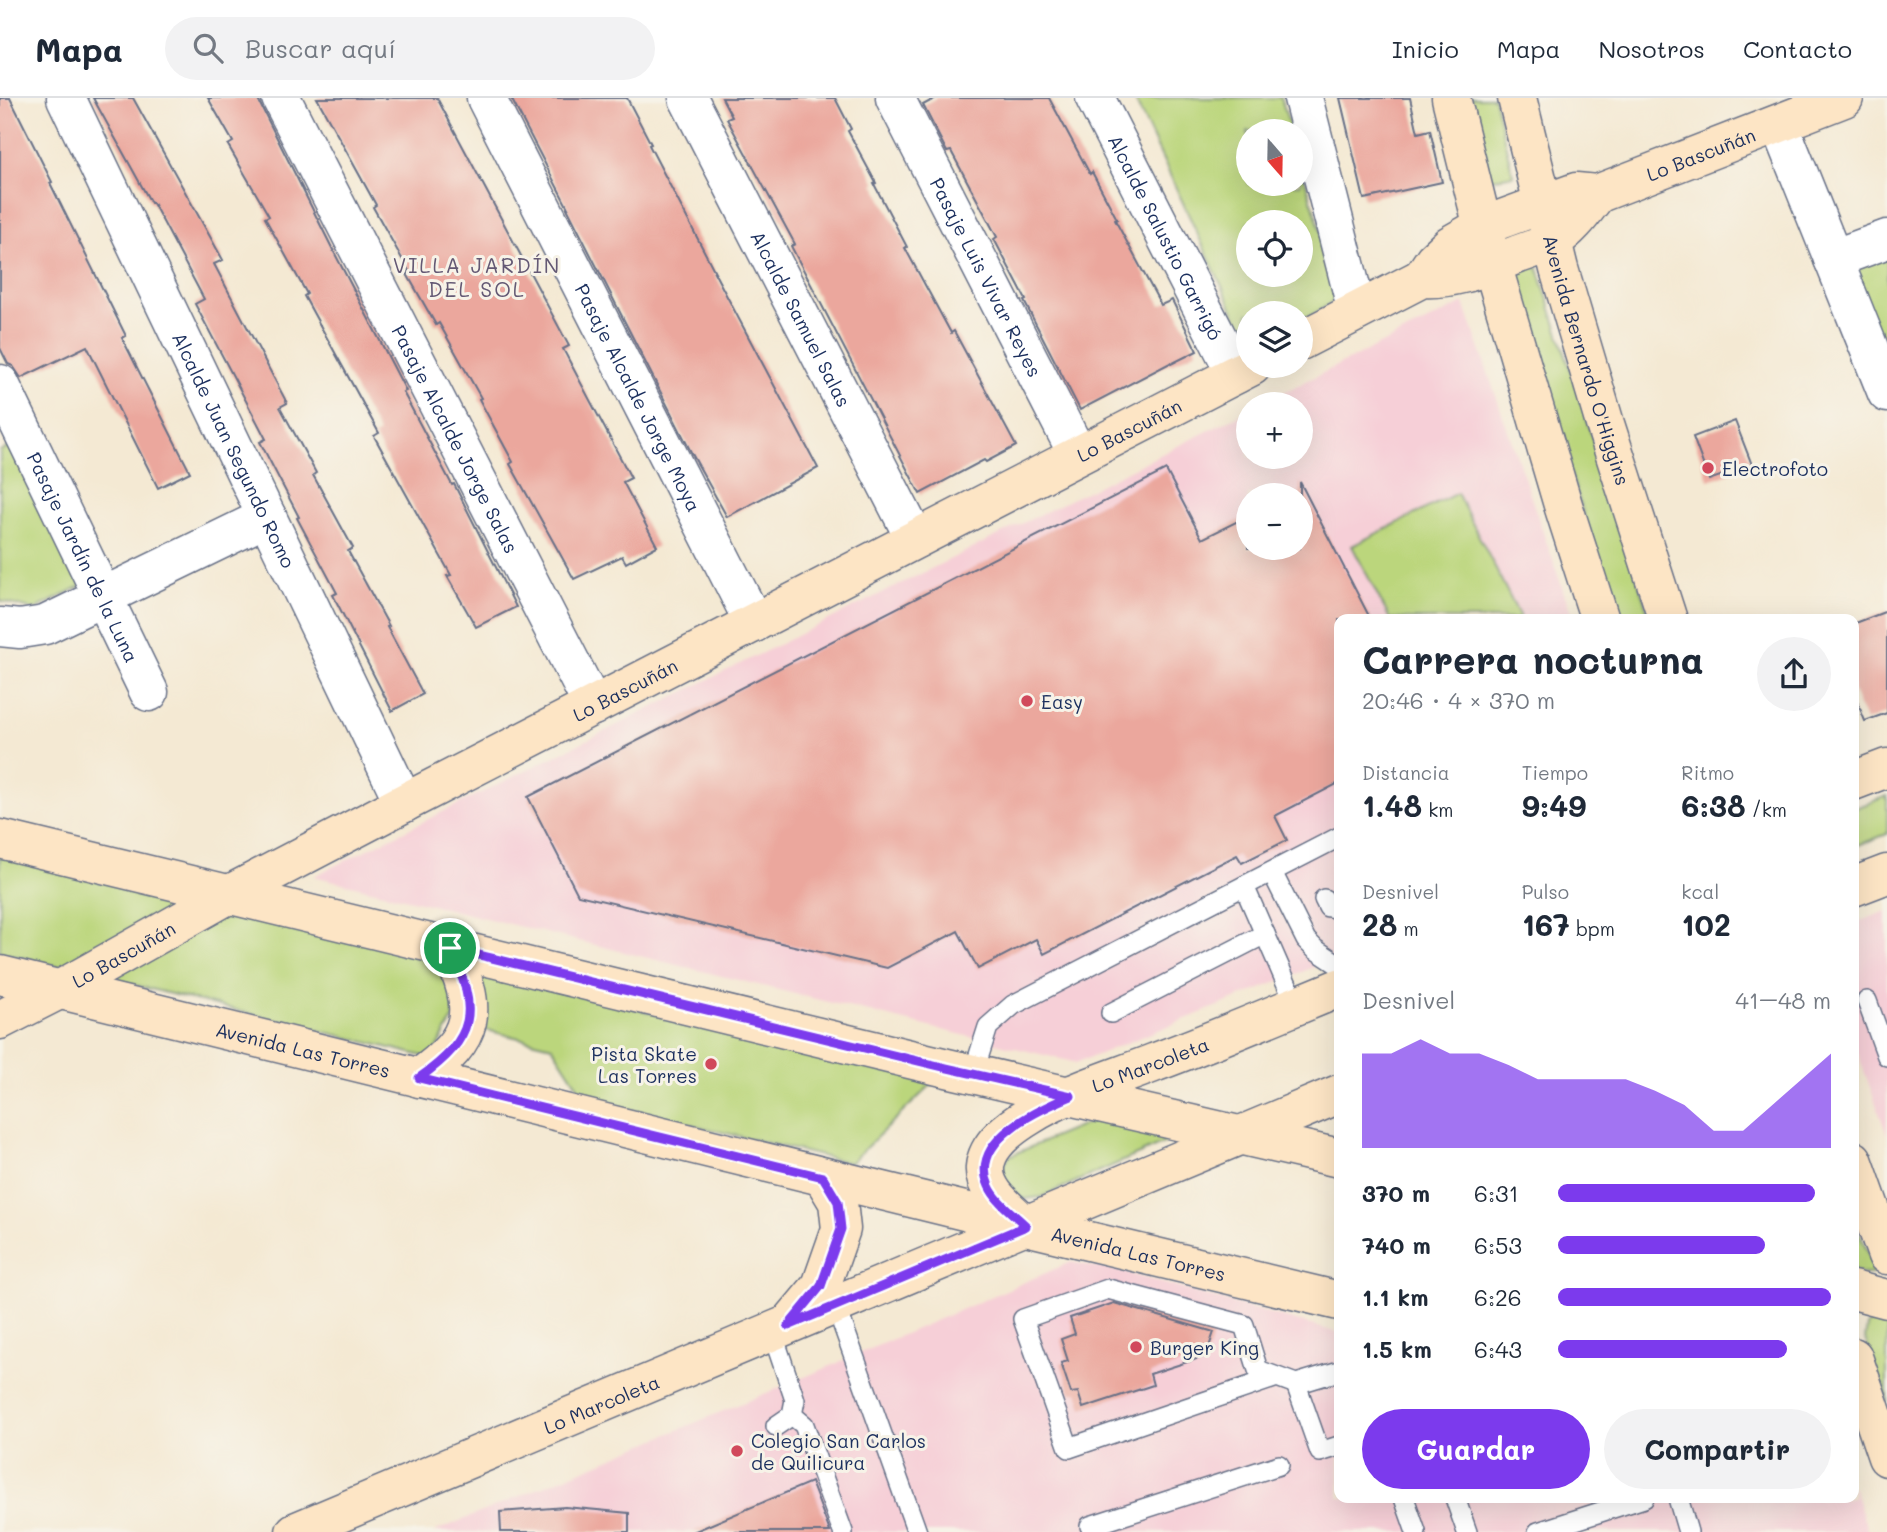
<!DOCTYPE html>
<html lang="es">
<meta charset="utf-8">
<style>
body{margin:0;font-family:Mali,sans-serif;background:#f2f2f3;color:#1f2937;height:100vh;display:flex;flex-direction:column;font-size:26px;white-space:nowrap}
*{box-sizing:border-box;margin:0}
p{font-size:23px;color:#747a83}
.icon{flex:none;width:38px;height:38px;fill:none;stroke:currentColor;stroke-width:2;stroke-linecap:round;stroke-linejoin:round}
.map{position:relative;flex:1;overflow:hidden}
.sheet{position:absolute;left:1334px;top:516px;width:525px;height:889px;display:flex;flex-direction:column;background:#fff;border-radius:14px;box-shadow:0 7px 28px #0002}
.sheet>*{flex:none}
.needle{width:46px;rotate:160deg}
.buttons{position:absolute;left:1236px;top:21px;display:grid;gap:14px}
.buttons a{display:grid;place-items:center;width:77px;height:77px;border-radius:50%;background:#fff;box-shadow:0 7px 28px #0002;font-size:35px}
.pin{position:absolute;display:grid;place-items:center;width:60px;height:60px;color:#fff;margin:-30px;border:4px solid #fff;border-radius:50%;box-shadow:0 2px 7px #0007}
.round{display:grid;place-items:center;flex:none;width:74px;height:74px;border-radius:37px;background:#f2f2f3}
.head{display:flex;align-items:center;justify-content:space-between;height:119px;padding:0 28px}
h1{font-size:38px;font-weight:700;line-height:52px}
.figures{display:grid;grid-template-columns:repeat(3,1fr);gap:10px;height:119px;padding:7px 28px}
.figures div{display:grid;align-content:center}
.figures b{font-size:30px;font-weight:700}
.figures small{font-size:19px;font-weight:400}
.figures p{font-size:19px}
.chart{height:196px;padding:14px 28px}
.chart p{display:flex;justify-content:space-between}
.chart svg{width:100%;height:126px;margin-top:7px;fill:#7c3aed;opacity:.7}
.primary-button{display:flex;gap:14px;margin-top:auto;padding:14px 28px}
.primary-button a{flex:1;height:80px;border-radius:42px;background:#7c3aed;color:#fff;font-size:28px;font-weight:700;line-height:80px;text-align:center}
.primary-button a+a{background:#f2f2f3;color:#1f2937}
ul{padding:0 28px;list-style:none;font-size:23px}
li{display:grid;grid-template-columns:112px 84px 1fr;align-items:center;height:52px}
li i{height:18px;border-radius:9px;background:#7c3aed}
header{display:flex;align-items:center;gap:42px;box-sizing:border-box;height:98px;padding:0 35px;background:#fff;border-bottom:2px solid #e0e1e3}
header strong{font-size:33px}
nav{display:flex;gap:38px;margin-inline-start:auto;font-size:24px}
.search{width:490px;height:63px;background:#f2f2f3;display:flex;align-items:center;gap:18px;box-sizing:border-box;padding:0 24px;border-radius:38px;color:#747a83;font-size:26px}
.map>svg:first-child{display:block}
</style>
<header>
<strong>Mapa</strong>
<div class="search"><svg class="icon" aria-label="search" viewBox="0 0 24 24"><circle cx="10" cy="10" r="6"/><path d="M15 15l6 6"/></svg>Buscar aquí</div>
<nav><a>Inicio</a><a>Mapa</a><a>Nosotros</a><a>Contacto</a></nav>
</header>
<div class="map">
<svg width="1887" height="1434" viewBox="0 0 1887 1434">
<rect width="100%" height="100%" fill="#f7f3e8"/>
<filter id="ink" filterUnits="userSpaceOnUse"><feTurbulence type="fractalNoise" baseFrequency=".0143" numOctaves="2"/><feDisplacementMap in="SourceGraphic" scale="14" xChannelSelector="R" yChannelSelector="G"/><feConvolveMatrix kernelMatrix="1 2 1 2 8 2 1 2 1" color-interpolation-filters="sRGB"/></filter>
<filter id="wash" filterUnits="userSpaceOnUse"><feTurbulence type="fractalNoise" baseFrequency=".00686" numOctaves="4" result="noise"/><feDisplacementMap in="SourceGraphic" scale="28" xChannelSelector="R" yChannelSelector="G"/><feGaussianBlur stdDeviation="1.57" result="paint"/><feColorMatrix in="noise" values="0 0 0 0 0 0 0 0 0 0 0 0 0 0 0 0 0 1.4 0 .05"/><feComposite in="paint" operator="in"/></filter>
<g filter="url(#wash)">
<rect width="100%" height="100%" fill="#f4e9d3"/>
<g fill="#f6cfd7" fill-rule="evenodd">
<path d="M1464,205l109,316 -234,1v337l-262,106 -763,-187 934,-465v46h52v-53h-40zM1248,397h52v53h-52z"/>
<polygon points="1887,813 1887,1037 1853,942 1853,826"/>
<polygon points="1071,1164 1127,1175 1339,1235 1339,1400 1853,1400 1853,1387 1868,1434 434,1434 819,1273"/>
</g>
<g fill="#bbd67b" stroke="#6b826c" stroke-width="2" fill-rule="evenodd">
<path d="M1134,0h147l10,33h-43v53h52v-21l41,134 -41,25v-9h-52v29zM1248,124h52v53h-52z"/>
<polygon points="1465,0 1494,0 1513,77 1486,82"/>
<polygon points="1887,153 1887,259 1851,167"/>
<polygon points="1534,158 1650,521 1617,521 1507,176"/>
<polygon points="12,347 83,487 34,512 0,503 0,353"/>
<polygon points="1457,395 1521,521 1390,521 1352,448"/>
<polygon points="1887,698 1887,736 1853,749 1853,711"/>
<polygon points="0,756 446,864 462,905 431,960 0,854"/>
<polygon points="478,872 934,984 850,1065 586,1001 552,948 482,931"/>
<polygon points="1103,1019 1169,1037 1164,1045 1041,1099 1025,1101 1016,1099 998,1078 1009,1058"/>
<polygon points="1853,1120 1875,1171 1872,1176 1864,1176 1853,1173"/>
<polygon points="1879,1218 1887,1219 1887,1304 1865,1241 1867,1228"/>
</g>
<g id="blocks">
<g fill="#eba79d">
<polygon points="0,0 10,0 52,84 50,85 126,238 122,240 190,374 158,390 87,248 21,280 13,268 8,266 0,250"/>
<polygon points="93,0 133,0 223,162 214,166 287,305 280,309 316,375 313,377 353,450 348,453 389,528 387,529 423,596 392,613 333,497 337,495 297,420 299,419 260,344 266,341 195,206 204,201 153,105 151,105"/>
<polygon points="208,0 257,0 333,152 406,293 403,294 452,387 454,386 516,509 476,529 447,478 451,477 374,338 379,335 304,198 307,196 265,120 269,118 228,47 233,44"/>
<polygon points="317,0 437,0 569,248 563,251 631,380 623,384 657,448 626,465 622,458 574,481 510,366 513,364 479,301 481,300 439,225 436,227 407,176 410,175 373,109 376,107"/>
<polygon points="511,0 627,0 651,46 649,47 715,174 714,174 818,370 727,419 691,354 567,110 568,110"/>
<polygon points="722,0 835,0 851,31 848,33 876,85 874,86 907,149 905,150 951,235 954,233 1016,348 986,364 984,362 920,396 791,148 795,146 727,21 732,19"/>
<polygon points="936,0 1049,0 1090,76 1092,74 1117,121 1115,122 1161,207 1172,202 1197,253 1171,266 1170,265 1080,312 1024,203 1026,202 994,141 997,139 951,53 947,54 923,7"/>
<polygon points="1340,0 1410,0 1418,35 1430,32 1442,84 1364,101"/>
<polygon points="1735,323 1752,367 1709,382 1693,339"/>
<polygon points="1166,372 1202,441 1248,418 1248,450 1300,450 1300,384 1371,522 1339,522 1339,685 1275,718 1287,742 1242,765 1237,757 1044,856 1036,841 978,871 958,833 887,870 578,797 528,699"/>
<polygon points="1887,513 1887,615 1865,623 1853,593 1853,526"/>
<polygon points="1114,1205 1214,1234 1206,1258 1150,1276 1153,1287 1083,1310 1078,1294 1071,1295 1061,1265 1068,1263 1061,1241 1075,1236 1070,1220"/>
<polygon points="811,1384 830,1434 693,1434"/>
<polygon points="565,1409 629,1415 629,1434 501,1434 500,1414"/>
</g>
</g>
</g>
<g filter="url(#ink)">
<use href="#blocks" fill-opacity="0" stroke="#677087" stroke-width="2"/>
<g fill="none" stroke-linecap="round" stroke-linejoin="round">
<defs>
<g id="lane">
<polyline points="1272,774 1306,842 1315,851 1339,867"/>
<polyline points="1244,788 1296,907"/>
<polyline points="1324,801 1328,809 1339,811"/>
<polyline points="1867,903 1887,958"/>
<polyline points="1111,915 1265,836"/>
<polyline points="973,976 988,929 1013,907 1339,739"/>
<polyline points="836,1208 917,1434"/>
<polyline points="772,1234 795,1302 792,1317 776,1328"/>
<polyline points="1277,1279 1069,1350 1023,1221 1108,1191 1244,1227 1258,1272 1296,1286 1339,1273"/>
<polyline points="1296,1286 1320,1354 1339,1348"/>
<polyline points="792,1317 804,1327 843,1434"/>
<polyline points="1404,1400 1416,1434"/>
<polyline points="1455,1400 1467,1434"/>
<polyline points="1678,1400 1688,1434"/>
<polyline points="1090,1428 1279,1367"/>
<polyline points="1538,1434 1644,1400"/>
</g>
<g id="street">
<path id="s1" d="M66,0l338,705"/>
<path id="s2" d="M281,0l312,608"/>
<path id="s3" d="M486,0l268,525"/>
<path id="s4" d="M688,0l227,441"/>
<path id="s5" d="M895,0l183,357"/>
<path id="s6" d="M1095,0l141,276"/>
<polyline points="1303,0 1357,213"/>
<polyline points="1779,26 1887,295"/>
<polyline points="1833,161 1887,141"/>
<path id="s7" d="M0,286l149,308"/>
<polyline points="0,529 20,531 45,527 267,419"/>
</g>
<g id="secondary">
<polyline points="1451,0 1492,166 1563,407 1600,522"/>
<path id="s8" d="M1517,0l42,171 46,155 63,196"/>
<path id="s9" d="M1422,180l12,-18 16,-15 33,-19 93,-34 21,2 247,-96"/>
<path d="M1300,243l122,-63c35,2 62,-11 94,-23 12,-5 26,-8 36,-14 19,-11 32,-30 45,-47"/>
<polyline points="1853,683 1887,670"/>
<polyline points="0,741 947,970 1339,1060"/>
<polyline points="1853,789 1887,776"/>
<path id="s10" d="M0,877l1026,251 313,75"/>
<path id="s11" d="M0,922l59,-30 169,-95 176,-92 848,-437"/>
<path d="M419,980c58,-41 60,-68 31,-130"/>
<polyline points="1853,1062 1887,1157"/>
<path id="s12" d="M1026,1128c-16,-16 -43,-34 -41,-59 2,-23 26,-40 44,-51 36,-23 87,-38 127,-54 62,-23 122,-49 183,-74"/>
<polyline points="1853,1192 1887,1201"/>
<polyline points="790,1225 821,1188 841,1131 838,1104 823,1079"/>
<polyline points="1853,1259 1887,1359"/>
<path id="s13" d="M295,1434c349,-145 695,-294 1044,-438"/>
</g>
</defs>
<use href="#lane" stroke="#677087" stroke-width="22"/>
<use href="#street" stroke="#677087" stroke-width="41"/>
<use href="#secondary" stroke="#677087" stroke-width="41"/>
<use href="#lane" stroke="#fff" stroke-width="19"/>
<use href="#street" stroke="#fff" stroke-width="38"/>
<use href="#secondary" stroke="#fde5c5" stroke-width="38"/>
</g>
</g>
<g fill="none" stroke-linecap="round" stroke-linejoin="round" filter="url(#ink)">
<defs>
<path id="route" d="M450,850l497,120 124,28c-31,13 -103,44 -82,90 7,16 25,28 37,40l-238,100 33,-40 20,-57 -3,-27 -15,-25 -404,-99c58,-41 60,-68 31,-130z"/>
</defs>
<use href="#route" stroke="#fff" stroke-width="14"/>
<use href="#route" stroke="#7c3aed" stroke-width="9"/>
</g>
<g fill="#d1495b" stroke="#f7f3e8" stroke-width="2.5">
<circle cx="1708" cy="370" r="7"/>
<circle cx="1027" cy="603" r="7"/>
<circle cx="711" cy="966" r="7"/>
<circle cx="1136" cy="1249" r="7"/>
<circle cx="737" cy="1353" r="7"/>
</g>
<g text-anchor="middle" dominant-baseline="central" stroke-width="6" stroke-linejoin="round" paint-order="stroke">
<g font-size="19" fill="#1b2f5e" stroke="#f7f3e8">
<text stroke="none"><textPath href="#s9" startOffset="313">Lo Bascuñán</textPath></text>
<text stroke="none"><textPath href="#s6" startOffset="156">Alcalde Salustio Garrigó</textPath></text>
<text stroke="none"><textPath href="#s5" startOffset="201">Pasaje Luis Vivar Reyes</textPath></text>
<text stroke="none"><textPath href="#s4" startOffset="248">Alcalde Samuel Salas</textPath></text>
<text stroke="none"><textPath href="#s8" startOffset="271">Avenida Bernardo O'Higgins</textPath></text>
<text stroke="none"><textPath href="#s3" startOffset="336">Pasaje Alcalde Jorge Moya</textPath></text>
<text stroke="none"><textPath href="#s11" startOffset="1274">Lo Bascuñán</textPath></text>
<text stroke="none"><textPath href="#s2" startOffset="383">Pasaje Alcalde Jorge Salas</textPath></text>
<text stroke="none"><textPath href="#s1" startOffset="390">Alcalde Juan Segundo Romo</textPath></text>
<text stroke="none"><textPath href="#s7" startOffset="192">Pasaje Jardín de la Luna</textPath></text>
<text stroke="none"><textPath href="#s11" startOffset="707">Lo Bascuñán</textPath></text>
<text stroke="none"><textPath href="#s11" startOffset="140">Lo Bascuñán</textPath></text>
<text stroke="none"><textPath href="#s10" startOffset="312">Avenida Las Torres</textPath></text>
<text stroke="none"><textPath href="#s12" startOffset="276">Lo Marcoleta</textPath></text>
<text stroke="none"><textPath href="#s10" startOffset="1172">Avenida Las Torres</textPath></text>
<text stroke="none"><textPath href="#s13" startOffset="332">Lo Marcoleta</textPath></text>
</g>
<g font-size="19" fill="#1b2f5e" stroke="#f7f3e8" text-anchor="start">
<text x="1722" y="370">Electrofoto</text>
<text x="1041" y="603">Easy</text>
<text x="697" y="955" text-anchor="end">Pista Skate<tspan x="697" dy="22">Las Torres</tspan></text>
<text x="1150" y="1249">Burger King</text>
<text x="751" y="1342">Colegio San Carlos<tspan x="751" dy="22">de Quilicura</tspan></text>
</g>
<g font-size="21" letter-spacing="2" fill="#645974" stroke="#f7f3e8">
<text x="477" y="166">VILLA JARDÍN<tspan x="477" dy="24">DEL SOL</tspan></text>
</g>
</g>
</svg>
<div class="buttons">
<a><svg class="needle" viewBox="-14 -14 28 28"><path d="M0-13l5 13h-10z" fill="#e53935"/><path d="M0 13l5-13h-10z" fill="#747a83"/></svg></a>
<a><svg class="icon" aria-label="locate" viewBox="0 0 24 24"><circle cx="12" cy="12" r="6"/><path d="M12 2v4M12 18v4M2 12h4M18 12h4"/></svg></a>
<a><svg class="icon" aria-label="layers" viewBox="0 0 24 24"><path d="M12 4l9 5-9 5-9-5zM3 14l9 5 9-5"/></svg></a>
<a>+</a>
<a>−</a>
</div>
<div class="pin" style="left:450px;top:850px;background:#1e9e55"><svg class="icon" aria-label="arrive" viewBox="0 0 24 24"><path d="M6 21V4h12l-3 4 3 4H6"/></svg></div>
<section class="sheet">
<div class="head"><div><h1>Carrera nocturna</h1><p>20:46 · 4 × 370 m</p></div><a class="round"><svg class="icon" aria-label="share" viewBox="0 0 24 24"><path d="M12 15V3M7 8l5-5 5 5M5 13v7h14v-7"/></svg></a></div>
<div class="figures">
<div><p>Distancia</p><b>1.48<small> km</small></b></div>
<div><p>Tiempo</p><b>9:49</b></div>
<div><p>Ritmo</p><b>6:38<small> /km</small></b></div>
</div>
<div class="figures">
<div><p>Desnivel</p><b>28<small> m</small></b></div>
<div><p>Pulso</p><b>167<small> bpm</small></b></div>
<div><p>kcal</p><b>102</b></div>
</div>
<div class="chart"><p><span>Desnivel</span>41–48 m</p>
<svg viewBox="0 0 160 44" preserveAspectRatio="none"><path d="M0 44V11L10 11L20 6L30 11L40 11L50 15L60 20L70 20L80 20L90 20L100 24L110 29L120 38L130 38L140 29L150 20L160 11V44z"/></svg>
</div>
<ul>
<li><b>370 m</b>6:31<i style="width:94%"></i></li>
<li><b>740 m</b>6:53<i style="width:76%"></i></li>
<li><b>1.1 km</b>6:26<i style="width:100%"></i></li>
<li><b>1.5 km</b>6:43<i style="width:84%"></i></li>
</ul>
<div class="primary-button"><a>Guardar</a><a>Compartir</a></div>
</section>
</div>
